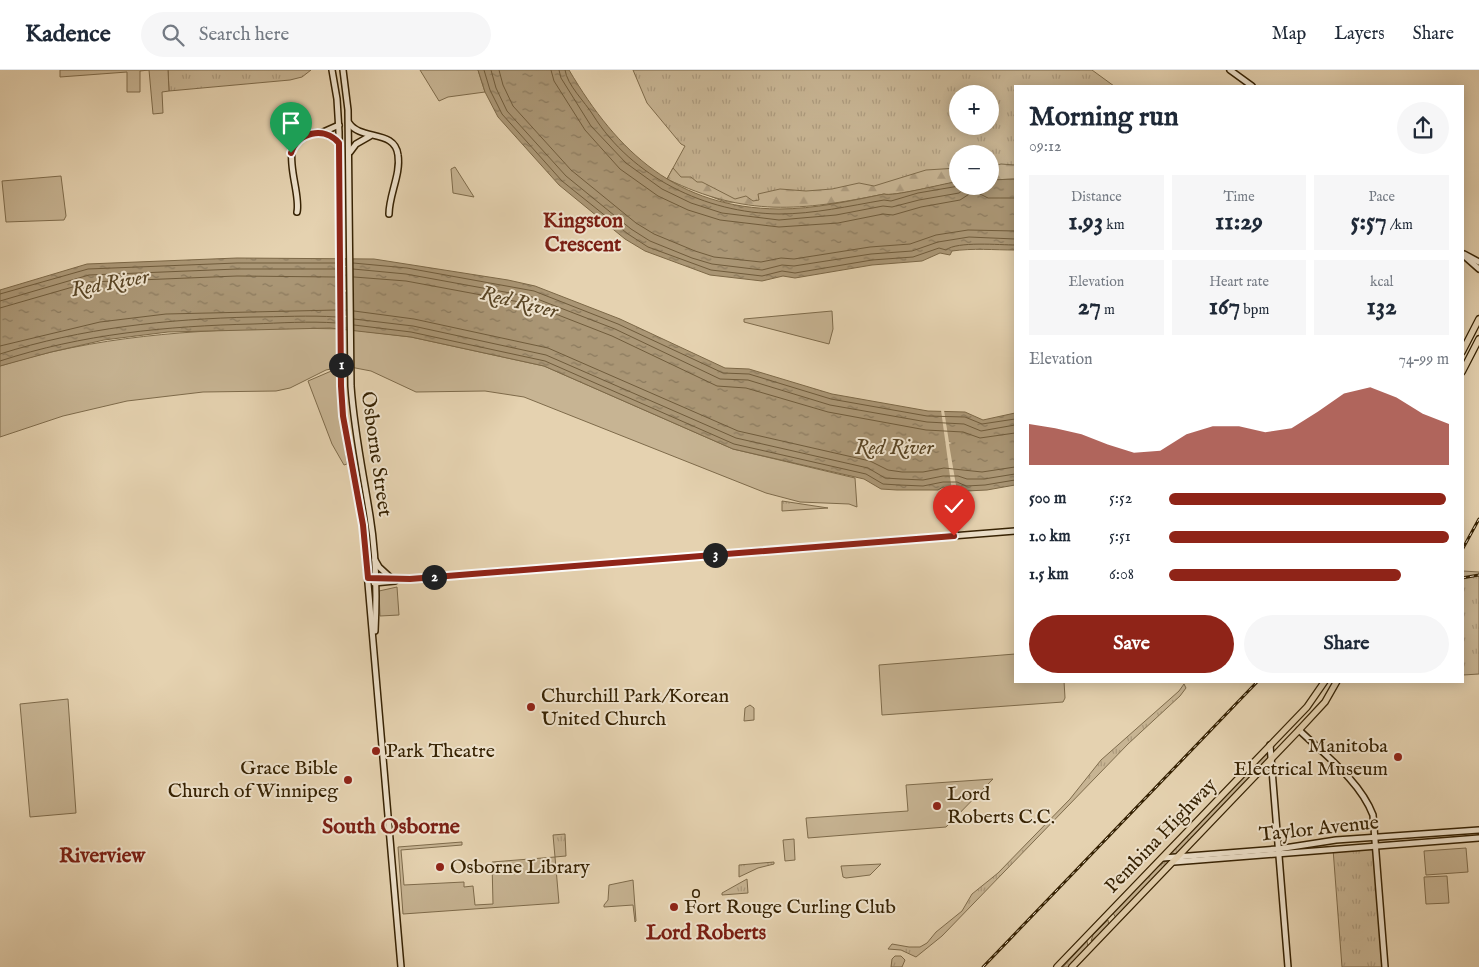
<!DOCTYPE html>
<meta charset="utf-8">
<style>
body{margin:0;font-family:"IM FELL English",serif;background:#f6f6f7;color:#1f2937;height:100vh;display:flex;flex-direction:column;font-size:19px;white-space:nowrap}
*{box-sizing:border-box;margin:0}
p{font-size:16px;color:#747a83}
.icon{flex:none;width:28px;height:28px;fill:none;stroke:currentColor;stroke-width:2;stroke-linecap:round;stroke-linejoin:round}
.map{position:relative;flex:1;overflow:hidden}
.drawer{position:absolute;left:1014px;top:15px;width:450px;height:598px;display:flex;flex-direction:column;background:#fff;border-radius:0px;box-shadow:0 2px 12px #0003}
.drawer>*{flex:none}
.fabs{position:absolute;left:949px;top:15px;display:grid;gap:10px}
.fabs a{display:grid;place-items:center;width:50px;height:50px;border-radius:50%;background:#fff;box-shadow:0 2px 12px #0003;font-size:25px}
.pin{position:absolute;display:grid;place-items:center;width:42px;height:42px;color:#fff;margin:-51px -21px;border-radius:50% 50% 50% 0;rotate:-45deg;box-shadow:0 0 5px #0007}
.pin .icon{rotate:45deg}
.km{position:absolute;width:25px;height:25px;margin:-12px;border-radius:50%;background:#222;color:#fff;font-size:14px;line-height:25px;text-align:center}
.round{display:grid;place-items:center;flex:none;width:52px;height:52px;border-radius:26px;background:#f6f6f7}
.headline{display:flex;align-items:center;justify-content:space-between;height:85px;padding:0 15px}
h1{font-size:28px;font-weight:800;line-height:38px}
.metrics{display:grid;grid-template-columns:repeat(3,1fr);gap:8px;height:85px;padding:5px 15px}
.metrics div{display:grid;align-content:center;border-radius:0px;background:#f6f6f7;text-align:center}
.metrics b{font-size:25px;font-weight:800}
.metrics small{font-size:14px;font-weight:400}
.metrics p{font-size:14px}
.chart{height:140px;padding:10px 15px}
.chart p{display:flex;justify-content:space-between}
.chart svg{width:100%;height:90px;margin-top:5px;fill:#8f2418;opacity:.7}
.cta{display:flex;gap:10px;margin-top:auto;padding:10px 15px}
.cta a{flex:1;height:58px;border-radius:30px;background:#8f2418;color:#fff;font-size:20px;font-weight:800;line-height:58px;text-align:center}
.cta a+a{background:#f6f6f7;color:#1f2937}
ul{padding:0 15px;list-style:none;font-size:16px}
li{display:grid;grid-template-columns:80px 60px 1fr;align-items:center;height:38px}
li i{height:12px;border-radius:6px;background:#8f2418}
header{display:flex;align-items:center;gap:30px;box-sizing:border-box;height:70px;padding:0 25px;background:#fff;border-bottom:1px solid #e0e1e3}
header strong{font-size:24px}
nav{display:flex;gap:28px;margin-inline-start:auto;font-size:18px}
.search{width:350px;height:45px;background:#f6f6f7;display:flex;align-items:center;gap:12px;box-sizing:border-box;padding:0 18px;border-radius:28px;color:#747a83;font-size:19px}
.map>svg:first-child{display:block}
</style>
<header>
<strong>Kadence</strong>
<div class="search"><svg class="icon" aria-label="search" viewBox="0 0 24 24"><circle cx="10" cy="10" r="6"/><path d="M15 15l6 6"/></svg>Search here</div>
<nav><a>Map</a><a>Layers</a><a>Share</a></nav>
</header>
<div class="map">
<svg width="1479" height="897" viewBox="0 0 1479 897">
<defs>
<pattern id="grass-tufts" width="24" height="20" patternUnits="userSpaceOnUse" patternTransform="scale(1.25)"><rect width="24" height="20" fill="#c7b493"/><path d="M3 7l-1-3M5 7V3M7 7l1-3M15 17l-1-3M17 17v-4M19 17l1-3" fill="none" stroke="#ac9a7d"/></pattern>
<pattern id="forest-firs" width="22" height="20" patternUnits="userSpaceOnUse" patternTransform="scale(1.25)"><rect width="22" height="20" fill="#c7b493"/><path d="M5 1l3.5 6h-7zM16 11l3.5 6h-7z" fill="#ac9a7d"/></pattern>
<pattern id="water-ripples" width="26" height="14" patternUnits="userSpaceOnUse" patternTransform="scale(1.25)"><rect width="26" height="14" fill="#aa9675"/><path d="M2 4q2-2 4 0t4 0M15 11q2-2 4 0t4 0" fill="none" stroke="#8b7a5e"/></pattern>
</defs>
<rect width="100%" height="100%" fill="#e5d2b0"/>
<filter id="stains"><feTurbulence type="fractalNoise" baseFrequency=".004" numOctaves="4"/><feColorMatrix values="0 0 0 0 .2 0 0 0 0 .09 0 0 0 0 .02 0 0 0 .5 -.17"/></filter>
<radialGradient id="worn" r=".72"><stop offset=".6" stop-color="#630" stop-opacity="0"/><stop offset="1" stop-color="#630" stop-opacity=".3"/></radialGradient>
<g fill="url(#grass-tufts)" stroke="#7e6b4b" fill-rule="evenodd">
<polygon points="168,0 311,0 302,7 290,10 169,21"/>
<path d="M633,0h459l22,16h-99v93l-25,1v-26h-32l-1,28 -41,7 -25,7 -55,8 -111,-2 -58,-23 18,-33 -4,-2 -34,-41zM958,24h32v32h-32z"/>
<polygon points="782,431 828,438 782,441"/>
<polygon points="1463,501 1479,502 1479,604 1463,605"/>
<polygon points="1184,614 1186,618 1180,626 1128,674 942,866 916,887 901,880 888,879 892,874 909,877 920,877 927,873 936,862 962,841 972,824 998,803 1070,729 1101,690 1179,621"/>
<polygon points="1270,675 1271,690 1181,785 1163,788"/>
<polygon points="565,764 566,786 555,787 553,765"/>
<polygon points="1375,776 1385,897 1342,897 1333,779"/>
<path d="M1172,789l-56,59 -3,-5c15,-14 40,-49 59,-54z"/>
<polygon points="774,792 774,794 758,798 739,807 739,795"/>
<polygon points="747,809 748,823 722,825 722,823"/>
<polygon points="1108,850 1109,856 1091,871 1093,865"/>
<polygon points="1087,871 1088,877 1068,897 1063,897"/>
<polygon points="895,886 901,886 905,890 902,897 891,897 892,889"/>
</g>
<g fill="url(#forest-firs)" stroke="#7e6b4b">
<polygon points="1001,94 1015,95 1015,109 990,110 990,97"/>
<path d="M673,98l8,9h10l6,5h5l33,17 11,-3 7,5 6,-1 -1,-6 22,-5 26,2 26,-2 27,-6 15,3 52,-16 32,-2 -1,14c-13,2 -65,15 -73,12 -83,17 -138,23 -217,-15z"/>
</g>
<g fill="#c7b493" stroke="#7e6b4b">
<polygon points="60,0 168,0 169,21 162,22 163,43 153,44 149,0 140,1 140,22 127,22 127,2 60,7"/>
<polygon points="420,0 478,0 485,22 448,27 439,31"/>
<polygon points="455,97 474,127 453,123 451,99"/>
<polygon points="61,106 66,146 64,150 6,152 2,111"/>
<polygon points="832,241 833,259 829,274 744,252 744,249"/>
<path d="M290,258l55,1 66,8 133,29 189,83 122,29 2,29 -8,-3 -49,-2 -34,-9 -242,-96 -39,-6 -69,1 -45,-21 -26,-5 -19,4 -36,18 -14,3 -73,1 -76,9 -64,15 -63,21v-71c95,-30 191,-36 290,-38z"/>
<polygon points="336,299 339,340 347,394 344,395 332,374 308,311"/>
<polygon points="397,517 399,545 380,546 379,521"/>
<polygon points="1015,584 1015,611 1064,611 1065,628 1063,632 882,645 879,595"/>
<polygon points="68,629 76,743 30,747 20,634"/>
<polygon points="750,635 754,638 754,650 744,651 745,638"/>
<polygon points="993,709 946,757 808,768 806,748 908,741 906,715"/>
<polygon points="794,769 795,790 785,791 783,770"/>
<polygon points="462,772 462,775 401,780 404,815 464,812 464,817 473,816 475,835 493,834 492,792 555,787 559,833 403,844 398,777"/>
<polygon points="1466,778 1468,802 1426,805 1424,781"/>
<polygon points="881,794 870,805 846,808 843,807 841,796"/>
<polygon points="1447,806 1449,833 1426,834 1424,807"/>
<polygon points="633,810 636,851 635,852 633,835 604,837 604,835 608,830 609,815"/>
</g>
<g fill="url(#water-ripples)" stroke="#7c6847">
<path d="M478,0h91c49,83 108,138 210,139 35,0 71,-8 105,-15 8,3 58,-10 71,-12h2l1,4h32v-6l25,-1v71c-21,0 -42,-2 -63,1l-2,4 -10,-2 -18,8 -50,4 -77,13 -12,-2 -21,5 -52,-6 -65,-24 -20,-12 -66,-54 -61,-68 -13,-25z"/>
<polygon points="237,188 374,189 508,210 535,216 620,249 725,298 749,299 832,324 928,341 965,342 983,350 1015,343 1015,415 987,420 966,421 956,417 949,419 943,417 938,420 897,420 881,419 864,409 733,379 544,296 411,267 330,258 168,262 104,270 51,282 0,296 0,220 87,194"/>
</g>
<g fill="#e5d2b0" fill-rule="evenodd">
<path d="M337,185l6,1v10h4v-10h6l1,77 -6,-1 -1,-15h-4l1,14h-7zM343,197h4v23h-4zM343,221l4,1v24l-4,-1z"/>
<polygon points="941,340 944,340 949,372 952,373 949,374 957,421 952,421"/>
</g>
<g fill="none" stroke-linecap="round" stroke-linejoin="round">
<g stroke="#705c3c" stroke-width="1">
<path d="M484,0l6,20 12,24 60,67 66,53 20,13 63,23 51,6 20,-5 13,2 77,-13 41,-3 26,-9 7,2c11,-9 54,-5 69,-5"/>
<polyline points="491,0 496,18 507,41 566,106 631,159 650,171 692,188 712,194 762,200 782,195 794,196 871,184 912,181 938,172 969,167 1015,169"/>
<polyline points="499,0 503,15 513,36 571,100 636,153 654,164 695,181 714,187 761,192 781,188 794,189 870,177 910,174 936,165 968,160 1015,161"/>
<polyline points="551,0 554,11 585,60 620,99 658,126 688,140 720,150 779,157 838,153 883,144 893,145 921,137 960,130 974,121 988,128 1015,128"/>
<polyline points="559,0 561,8 591,56 626,93 662,119 691,133 722,143 779,150 836,145 883,136 892,137 919,130 959,123 968,116"/>
<path d="M565,0c2,15 20,32 28,45 39,62 112,98 186,99 35,0 70,-8 105,-14l7,1 27,-8 41,-7"/>
<polyline points="353,193 407,198 534,221 618,254 723,303 749,304 831,329 927,346 965,347 982,354 1015,349"/>
<polyline points="353,199 406,204 532,227 615,259 720,309 748,310 830,335 927,352 964,354 981,361 1015,355"/>
<polyline points="354,207 406,211 530,234 612,266 717,316 746,318 828,342 926,360 963,362 980,368 1015,363"/>
<polyline points="0,224 88,199 237,193 336,193"/>
<polyline points="0,231 89,205 237,199 336,199"/>
<polyline points="0,238 90,212 237,206 336,207"/>
<polyline points="354,241 414,249 548,278 738,361 870,391 888,400 902,402 923,402 944,398 982,402 1015,397"/>
<polyline points="354,249 413,256 546,285 736,368 868,398 885,408 901,409 923,410 943,406 958,406 967,409 984,409 1015,404"/>
<polyline points="354,255 411,262 545,291 734,374 866,404 883,414 899,415 923,416 943,412 957,412 966,416 985,415 1015,410"/>
<polyline points="0,276 100,252 166,244 337,240"/>
<path d="M0,284c82,-26 167,-35 253,-37 27,0 56,-2 84,0"/>
<path d="M0,291c82,-27 167,-35 253,-37 27,-1 56,-3 84,-1"/>
</g>
<defs>
<g id="secondary">
<polyline points="332,0 337,29 339,62 341,316 343,346 363,455 401,897"/>
<path d="M343,0l5,40 3,276c3,44 12,86 19,130 6,37 7,77 5,115"/>
<polyline points="1230,0 1252,16"/>
<path d="M349,53c12,18 46,6 49,32 3,19 -9,40 -9,59"/>
<polyline points="321,63 339,55"/>
<polyline points="350,82 356,74 370,66"/>
<path d="M297,142c5,-23 -23,-72 14,-79 10,-2 21,3 28,10"/>
<polyline points="1462,184 1479,199"/>
<polyline points="1464,184 1479,192"/>
<polyline points="375,490 379,497 391,508"/>
<polyline points="368,509 410,509 1015,461"/>
<polyline points="374,513 395,511"/>
<path d="M1299,660c26,25 61,51 74,85l12,152"/>
<polyline points="1270,675 1288,897"/>
<polyline points="1163,788 1278,779 1336,770 1479,760"/>
<polyline points="1174,792 1479,768"/>
<polyline points="696,823 696,824"/>
</g>
<g id="primary">
<polyline points="1462,282 1479,249"/>
<polyline points="1462,302 1479,269"/>
<polyline points="1057,897 1307,637 1325,611"/>
<polyline points="1072,897 1299,660 1325,632 1337,611"/>
</g>
</defs>
<use href="#secondary" stroke="#362203" stroke-width="8"/>
<use href="#primary" stroke="#362203" stroke-width="8"/>
<use href="#secondary" stroke="#eee2cc" stroke-width="5"/>
<use href="#primary" stroke="#e5d2b0" stroke-width="5.5"/>
<defs>
<g id="rail">
<polyline points="1462,480 1479,449"/>
<polyline points="1462,508 1479,505"/>
<polyline points="983,897 1258,611"/>
</g>
</defs>
<use href="#rail" stroke="#362203" stroke-width="3"/>
<use href="#rail" stroke="#eee2cc" stroke-width="1" stroke-dasharray="4" stroke-linecap="butt"/>
</g>
<g fill="none" stroke-linecap="round" stroke-linejoin="round">
<defs>
<path id="route" d="M291,83c7,-21 33,-27 48,-10l2,243 2,30 20,109 5,53 42,1 62,-5 482,-38"/>
</defs>
<use href="#route" stroke="#fff" stroke-width="10"/>
<use href="#route" stroke="#8f2418" stroke-width="6"/>
</g>
<g fill="#8f2418" stroke="#eee2cc" stroke-width="2">
<circle cx="531" cy="637" r="5"/>
<circle cx="376" cy="681" r="5"/>
<circle cx="1398" cy="687" r="5"/>
<circle cx="348" cy="710" r="5"/>
<circle cx="937" cy="736" r="5"/>
<circle cx="440" cy="797" r="5"/>
<circle cx="674" cy="837" r="5"/>
</g>
<g text-anchor="middle" dominant-baseline="central" stroke-width="4" stroke-linejoin="round" paint-order="stroke">
<g font-size="20" fill="#362203" stroke="#eee2cc">
<text transform="translate(376 384) rotate(82)">Osborne Street</text>
<text transform="translate(1319 759) rotate(-6)">Taylor Avenue</text>
<text transform="translate(1161 766) rotate(-46)">Pembina Highway</text>
</g>
<g font-size="20" fill="#362203" stroke="#eee2cc" text-anchor="start">
<text x="541" y="626">Churchill Park/Korean<tspan x="541" dy="23">United Church</tspan></text>
<text x="1388" y="676" text-anchor="end">Manitoba<tspan x="1388" dy="23">Electrical Museum</tspan></text>
<text x="386" y="681">Park Theatre</text>
<text x="338" y="698" text-anchor="end">Grace Bible<tspan x="338" dy="23">Church of Winnipeg</tspan></text>
<text x="947" y="724">Lord<tspan x="947" dy="23">Roberts C.C.</tspan></text>
<text x="450" y="797">Osborne Library</text>
<text x="684" y="837">Fort Rouge Curling Club</text>
</g>
<g font-size="21" font-weight="bold" fill="#7a1f14" stroke="#eee2cc">
<text x="583" y="151">Kingston<tspan x="583" dy="24">Crescent</tspan></text>
<text x="102" y="786">Riverview</text>
<text x="706" y="863">Lord Roberts</text>
</g>
<g font-size="21" font-style="italic" fill="#594525" stroke="#eee2cc">
<text transform="translate(110 214) rotate(-10)">Red River</text>
<text transform="translate(519 233) rotate(14)">Red River</text>
<text x="894" y="378">Red River</text>
</g>
<g font-size="22" font-weight="bold" fill="#7a1f14" stroke="#eee2cc">
<text x="391" y="757">South Osborne</text>
</g>
</g>
<rect width="100%" height="100%" filter="url(#stains)"/>
<rect width="100%" height="100%" fill="url(#worn)"/>
</svg>
<div class="fabs">
<a>+</a>
<a>−</a>
</div>
<div class="pin" style="left:291px;top:83px;background:#1e9e55"><svg class="icon" aria-label="arrive" viewBox="0 0 24 24"><path d="M6 21V4h12l-3 4 3 4H6"/></svg></div>
<div class="pin" style="left:954px;top:466px;background:#d93025"><svg class="icon" aria-label="check" viewBox="0 0 24 24"><path d="M5 12l5 5 9-10"/></svg></div>
<b class="km" style="left:341px;top:295px">1</b>
<b class="km" style="left:434px;top:507px">2</b>
<b class="km" style="left:715px;top:485px">3</b>
<section class="drawer">
<div class="headline"><div><h1>Morning run</h1><p>09:12</p></div><a class="round"><svg class="icon" aria-label="share" viewBox="0 0 24 24"><path d="M12 15V3M7 8l5-5 5 5M5 13v7h14v-7"/></svg></a></div>
<div class="metrics">
<div><p>Distance</p><b>1.93<small> km</small></b></div>
<div><p>Time</p><b>11:29</b></div>
<div><p>Pace</p><b>5:57<small> /km</small></b></div>
</div>
<div class="metrics">
<div><p>Elevation</p><b>27<small> m</small></b></div>
<div><p>Heart rate</p><b>167<small> bpm</small></b></div>
<div><p>kcal</p><b>132</b></div>
</div>
<div class="chart"><p><span>Elevation</span>74–99 m</p>
<svg viewBox="0 0 160 44" preserveAspectRatio="none"><path d="M0 44V24L10 26L20 29L30 34L40 38L50 37L60 29L70 25L80 25L90 28L100 26L110 18L120 9L130 6L140 11L150 19L160 24V44z"/></svg>
</div>
<ul>
<li><b>500 m</b>5:52<i style="width:99%"></i></li>
<li><b>1.0 km</b>5:51<i style="width:100%"></i></li>
<li><b>1.5 km</b>6:08<i style="width:83%"></i></li>
</ul>
<div class="cta"><a>Save</a><a>Share</a></div>
</section>
</div>
